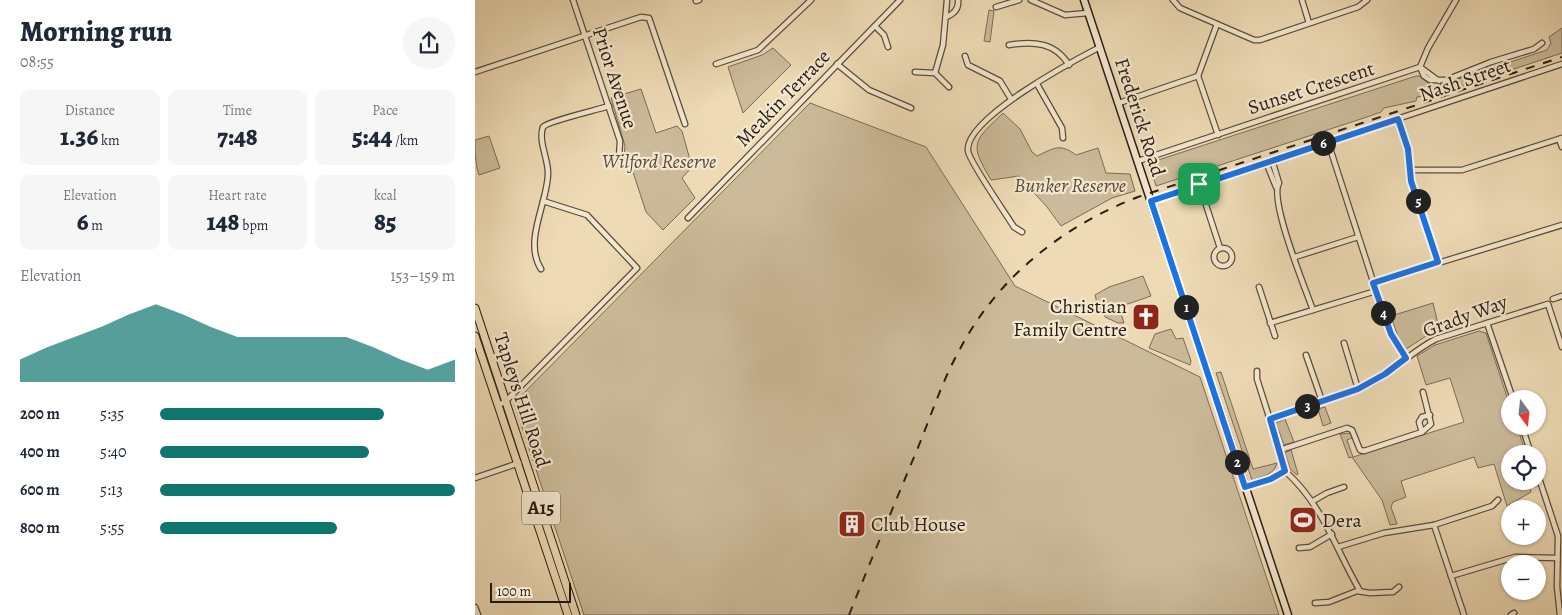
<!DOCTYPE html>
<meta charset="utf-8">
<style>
body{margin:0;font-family:Alegreya,serif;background:#f6f6f7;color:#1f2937;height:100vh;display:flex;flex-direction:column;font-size:19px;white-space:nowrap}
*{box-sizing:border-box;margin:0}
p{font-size:16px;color:#747a83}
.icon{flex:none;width:28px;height:28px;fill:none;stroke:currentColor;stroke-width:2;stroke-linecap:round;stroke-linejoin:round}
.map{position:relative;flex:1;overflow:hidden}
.details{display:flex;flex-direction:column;background:#fff;width:475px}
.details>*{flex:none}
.needle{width:32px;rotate:165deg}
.buttons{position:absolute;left:1026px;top:390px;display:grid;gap:10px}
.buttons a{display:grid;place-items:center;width:45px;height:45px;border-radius:50%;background:#fff;box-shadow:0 1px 4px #0004;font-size:25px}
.scale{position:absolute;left:15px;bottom:12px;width:81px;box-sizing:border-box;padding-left:5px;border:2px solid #281c13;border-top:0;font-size:14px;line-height:18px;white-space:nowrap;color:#281c13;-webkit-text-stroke:4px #f4e8d0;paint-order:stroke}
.pin{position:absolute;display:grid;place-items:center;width:42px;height:42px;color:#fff;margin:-21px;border-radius:10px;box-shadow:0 2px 8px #0006}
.km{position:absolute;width:25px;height:25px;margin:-12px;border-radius:50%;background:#222;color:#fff;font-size:14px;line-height:25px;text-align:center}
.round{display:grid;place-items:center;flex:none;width:52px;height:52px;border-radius:26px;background:#f6f6f7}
.head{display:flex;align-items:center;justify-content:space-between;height:85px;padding:0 20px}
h1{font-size:28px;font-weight:800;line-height:38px}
.stats{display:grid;grid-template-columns:repeat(3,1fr);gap:8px;height:85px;padding:5px 20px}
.stats div{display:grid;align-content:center;border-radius:10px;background:#f6f6f7;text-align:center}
.stats b{font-size:25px;font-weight:800}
.stats small{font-size:14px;font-weight:400}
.stats p{font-size:14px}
.chart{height:140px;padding:10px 20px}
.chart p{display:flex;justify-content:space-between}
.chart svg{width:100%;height:90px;margin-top:5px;fill:#0f766e;opacity:.7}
ul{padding:0 20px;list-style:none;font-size:16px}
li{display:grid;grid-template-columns:80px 60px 1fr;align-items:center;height:38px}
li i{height:12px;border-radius:6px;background:#0f766e}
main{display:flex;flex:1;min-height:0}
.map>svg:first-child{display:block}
</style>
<main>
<section class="details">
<div class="head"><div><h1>Morning run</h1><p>08:55</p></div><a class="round"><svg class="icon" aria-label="share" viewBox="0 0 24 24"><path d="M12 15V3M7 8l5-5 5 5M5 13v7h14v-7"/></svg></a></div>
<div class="stats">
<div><p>Distance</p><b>1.36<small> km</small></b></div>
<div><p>Time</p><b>7:48</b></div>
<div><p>Pace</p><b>5:44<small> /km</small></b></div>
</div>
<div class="stats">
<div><p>Elevation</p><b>6<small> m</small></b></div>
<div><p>Heart rate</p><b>148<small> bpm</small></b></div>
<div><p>kcal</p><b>85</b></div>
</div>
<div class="chart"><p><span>Elevation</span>153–159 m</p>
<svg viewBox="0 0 160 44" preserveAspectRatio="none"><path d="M0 44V33L10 27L20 22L30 17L40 11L50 6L60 11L70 17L80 22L90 22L100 22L110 22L120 22L130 27L140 33L150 38L160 33V44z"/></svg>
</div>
<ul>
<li><b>200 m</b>5:35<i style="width:76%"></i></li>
<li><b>400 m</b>5:40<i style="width:71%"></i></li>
<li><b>600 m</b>5:13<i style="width:100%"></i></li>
<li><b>800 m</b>5:55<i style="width:60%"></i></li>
</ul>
</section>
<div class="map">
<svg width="1087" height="615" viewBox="0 0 1087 615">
<rect width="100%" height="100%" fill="#eedbb6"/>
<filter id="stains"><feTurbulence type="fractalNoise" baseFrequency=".004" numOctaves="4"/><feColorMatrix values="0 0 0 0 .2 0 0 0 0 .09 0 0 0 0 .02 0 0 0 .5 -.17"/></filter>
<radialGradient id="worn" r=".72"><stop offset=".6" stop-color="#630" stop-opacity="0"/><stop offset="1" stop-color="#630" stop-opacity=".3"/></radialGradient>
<g fill="#ccbb9a" stroke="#7a6c56">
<polygon points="514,10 519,11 515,42 509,41"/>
<polygon points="1087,28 1087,53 967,93 942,97 941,101 909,108 906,112 892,117 681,186 675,165 677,162 941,76 944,76 959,87 965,85 1072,50 1076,43 1074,37"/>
<polygon points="298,48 316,65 268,113 253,67 287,55"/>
<polygon points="166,89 181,133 202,126 207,131 217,167 207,178 220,198 188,230 171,212 157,169 148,165 150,146 136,98"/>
<polygon points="335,103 451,147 540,286 725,377 804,615 109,615 39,403"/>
<path d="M528,113l17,16 12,23 5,4c17,-8 23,-13 39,-1l22,-7 8,25 24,1 5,17 -23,7 -51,28 -14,-19 -28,-31 -28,4c-22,-37 -18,-38 12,-67z"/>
<path d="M14,136l11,32 -21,7c-4,-13 -4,-22 -4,-35z"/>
<path d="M668,276l8,20 -32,11 5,16h-6l-13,-6 -1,-6c-10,-5 -6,-7 -9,-16l14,-8z"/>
<polygon points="958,303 965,332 951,336 931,349 923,337 916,316"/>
<polygon points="696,329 701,339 708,338 716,361 715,365 674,348 680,334"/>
<polygon points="1004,331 1011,333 1035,406 1035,426 1042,426 1051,454 1035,454 1035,481 1060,481 1062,486 1055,488 1056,492 1032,506 1019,464 1003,468 999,457 926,481 931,497 918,502 916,507 922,524 915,525 907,500 877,457 874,458 865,434 876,433 877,438 872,440 878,457 989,422 975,378 951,385 942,356 960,345"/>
<path d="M746,372l32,97 24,-6c-3,12 -14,13 -25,17l-36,-107z"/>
<polygon points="850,407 856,423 848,426 843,409"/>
<polygon points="810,419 819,442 809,445 801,423"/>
<polygon points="816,450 823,474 822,475 815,469 810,453"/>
</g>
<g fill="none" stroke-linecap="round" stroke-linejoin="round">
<defs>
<g id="minor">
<polyline points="98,0 145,141 144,157 137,164"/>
<polyline points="556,0 590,15 613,13"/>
<polyline points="698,0 705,8 779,40 785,40 883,7 892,0"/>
<polyline points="827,0 834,23"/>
<polyline points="221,1 224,0"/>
<polyline points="521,7 544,0"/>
<path d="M471,17c8,-3 13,-8 12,-17"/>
<polyline points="742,24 723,76 743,135"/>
<polyline points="400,26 409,35 413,47"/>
<path d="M534,45c24,-4 46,-3 60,20"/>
<polyline points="490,56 493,65 525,81 536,99"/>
<polyline points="241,64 283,50 336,0"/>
<polyline points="362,64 394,90 436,108"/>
<polyline points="0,72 166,17 174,18 210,124"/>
<polyline points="440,72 460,73 474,87"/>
<polyline points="460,73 468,45 472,0"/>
<polyline points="964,81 945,67 949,76 955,80 971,80 1016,62 1059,49 1067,43"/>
<polyline points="562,84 587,128 588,138"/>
<polyline points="644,103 723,76"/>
<polyline points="923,119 933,149 936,181 963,262"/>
<polyline points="1084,139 1087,147"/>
<polyline points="853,142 915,334 931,358"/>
<path d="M797,160l7,23c-10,17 26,105 34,127"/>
<polyline points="663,161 945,67 953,48 981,0"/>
<polyline points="791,162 801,187"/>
<polyline points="935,170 987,170 1087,138"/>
<polyline points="724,184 725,193 730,202 745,248"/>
<polyline points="726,191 729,192 730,202"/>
<polyline points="676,201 1087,64"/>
<polyline points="213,218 425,0"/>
<path d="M547,232l-8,-5c-8,-13 -45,-66 -46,-76 -4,-32 105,-90 132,-104"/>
<circle cx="748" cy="257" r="9"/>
<polyline points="820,257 883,237"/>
<path d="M66,269c-18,-28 7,-67 7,-96 0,-15 -10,-32 -5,-46 5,-6 54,-17 66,-21"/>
<polyline points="898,283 1087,225"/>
<polyline points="784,287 800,336"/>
<polyline points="1078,299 1087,296"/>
<polyline points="795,323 901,291"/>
<polyline points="1012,323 1038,399"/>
<polyline points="869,343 883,389"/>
<polyline points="831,355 847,401"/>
<polyline points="23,405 30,402 162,268 112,215 68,201"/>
<path d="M795,419c33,-12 71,-20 102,-36 23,-13 40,-32 64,-44l112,-35 14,43"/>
<polyline points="1047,426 1056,454"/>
<polyline points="947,432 944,422 947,417 955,415"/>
<polyline points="805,450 872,428 877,430 885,450 889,451 947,432 956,424 948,392"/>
<path d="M810,471c38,34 50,77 75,120"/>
<polyline points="1062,472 1083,536 1082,587 1085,615"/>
<polyline points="0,478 44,463"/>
<polyline points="771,487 796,479 810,471 810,467 782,379 782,371"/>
<polyline points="838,501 852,493 869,487"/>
<polyline points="959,525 989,615"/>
<polyline points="863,547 909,533 959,525 1017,506 1023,500"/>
<polyline points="824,548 835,547 857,534"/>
<polyline points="976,576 1040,557 1082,558"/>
<polyline points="840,603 854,602 882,591 895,593 918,592 924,587"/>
<polyline points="0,607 3,615"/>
<polyline points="1036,615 1039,613"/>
</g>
<polyline id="secondary" points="609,0 813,615"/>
<g id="primary">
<polyline points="0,308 101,615"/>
<polyline points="0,336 93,615"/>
</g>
</defs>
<use href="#minor" stroke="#5a4c3c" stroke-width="7"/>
<use href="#secondary" stroke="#281c13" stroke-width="9"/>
<use href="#primary" stroke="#281c13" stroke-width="9"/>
<use href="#minor" stroke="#f4e8d0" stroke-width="4.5"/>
<use href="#secondary" stroke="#f4e8d0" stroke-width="6"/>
<use href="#primary" stroke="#eedbb6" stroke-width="7"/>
<path stroke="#281c13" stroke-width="2" stroke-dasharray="9 9" stroke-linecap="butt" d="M374,615c22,-55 45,-110 68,-165 14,-34 25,-69 43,-101 38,-72 103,-123 178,-152l424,-140"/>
</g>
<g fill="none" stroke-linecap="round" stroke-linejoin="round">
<defs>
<polygon id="route" points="923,119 933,149 936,181 963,262 898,283 916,334 931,358 910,374 883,389 795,419 810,471 796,479 770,487 676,201"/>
</defs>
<use href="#route" stroke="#fff" stroke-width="10"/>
<use href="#route" stroke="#1a73e8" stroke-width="6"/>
</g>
<defs>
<symbol id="church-square" viewBox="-11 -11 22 22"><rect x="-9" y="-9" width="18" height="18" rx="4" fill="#8f2418" stroke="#f4e8d0"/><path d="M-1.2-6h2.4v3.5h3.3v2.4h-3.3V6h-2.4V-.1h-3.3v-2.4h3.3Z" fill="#fff"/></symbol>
<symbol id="stadium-square" viewBox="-11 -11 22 22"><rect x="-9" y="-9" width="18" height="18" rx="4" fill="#8f2418" stroke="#f4e8d0"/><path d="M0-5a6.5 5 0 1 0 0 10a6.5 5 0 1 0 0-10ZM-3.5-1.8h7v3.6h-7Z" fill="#fff"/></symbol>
<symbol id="building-square" viewBox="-11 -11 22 22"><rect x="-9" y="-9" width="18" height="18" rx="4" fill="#8f2418" stroke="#f4e8d0"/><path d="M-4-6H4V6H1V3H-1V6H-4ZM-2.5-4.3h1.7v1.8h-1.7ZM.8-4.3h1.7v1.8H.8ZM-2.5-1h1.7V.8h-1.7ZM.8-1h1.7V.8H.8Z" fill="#fff"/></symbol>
</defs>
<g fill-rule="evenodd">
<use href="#church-square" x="655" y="301" width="32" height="32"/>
<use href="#stadium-square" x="812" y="504" width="32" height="32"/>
<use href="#building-square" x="361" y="508" width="32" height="32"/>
</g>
<g text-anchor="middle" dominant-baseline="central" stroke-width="4.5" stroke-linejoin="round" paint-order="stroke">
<rect fill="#f4e8d0" stroke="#65594c" stroke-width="1" x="47" y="491.5" width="38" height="33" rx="4"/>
<g font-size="19" font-weight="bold" fill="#281c13">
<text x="66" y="508">A15</text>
</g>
<g font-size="20" fill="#281c13" stroke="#f4e8d0">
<text transform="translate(140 78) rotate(72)">Prior Avenue</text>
<text transform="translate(990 80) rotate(-19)">Nash Street</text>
<text transform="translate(836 88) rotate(-18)">Sunset Crescent</text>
<text transform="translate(308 98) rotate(-46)">Meakin Terrace</text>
<text transform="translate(665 117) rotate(72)">Frederick Road</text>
<text transform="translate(990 316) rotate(-20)">Grady Way</text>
<text transform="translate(47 400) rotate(72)">Tapleys Hill Road</text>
</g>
<g font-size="20" font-style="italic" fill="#594c3c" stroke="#f4e8d0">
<text x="184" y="161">Wilford Reserve</text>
<text x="595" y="185">Bunker Reserve</text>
</g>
<g font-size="20" fill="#281c13" stroke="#f4e8d0" text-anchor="start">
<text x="652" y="306" text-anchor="end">Christian<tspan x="652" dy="23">Family Centre</tspan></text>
<text x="847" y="520">Dera</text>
<text x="396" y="524">Club House</text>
</g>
</g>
<rect width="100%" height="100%" filter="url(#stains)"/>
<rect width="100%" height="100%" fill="url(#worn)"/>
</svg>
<div class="buttons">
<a><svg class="needle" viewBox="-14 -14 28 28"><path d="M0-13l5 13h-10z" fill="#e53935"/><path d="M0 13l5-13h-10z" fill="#747a83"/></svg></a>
<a><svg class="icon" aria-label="locate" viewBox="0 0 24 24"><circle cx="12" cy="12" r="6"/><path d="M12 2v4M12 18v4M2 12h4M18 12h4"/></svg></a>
<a>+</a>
<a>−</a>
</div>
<div class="scale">100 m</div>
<div class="pin" style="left:724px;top:184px;background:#1e9e55"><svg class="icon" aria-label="arrive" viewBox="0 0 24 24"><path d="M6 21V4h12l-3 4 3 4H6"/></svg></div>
<b class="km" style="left:711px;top:307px">1</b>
<b class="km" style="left:762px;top:462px">2</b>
<b class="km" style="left:832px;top:406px">3</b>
<b class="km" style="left:908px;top:313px">4</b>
<b class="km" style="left:943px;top:201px">5</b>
<b class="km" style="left:848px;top:143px">6</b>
</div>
</main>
